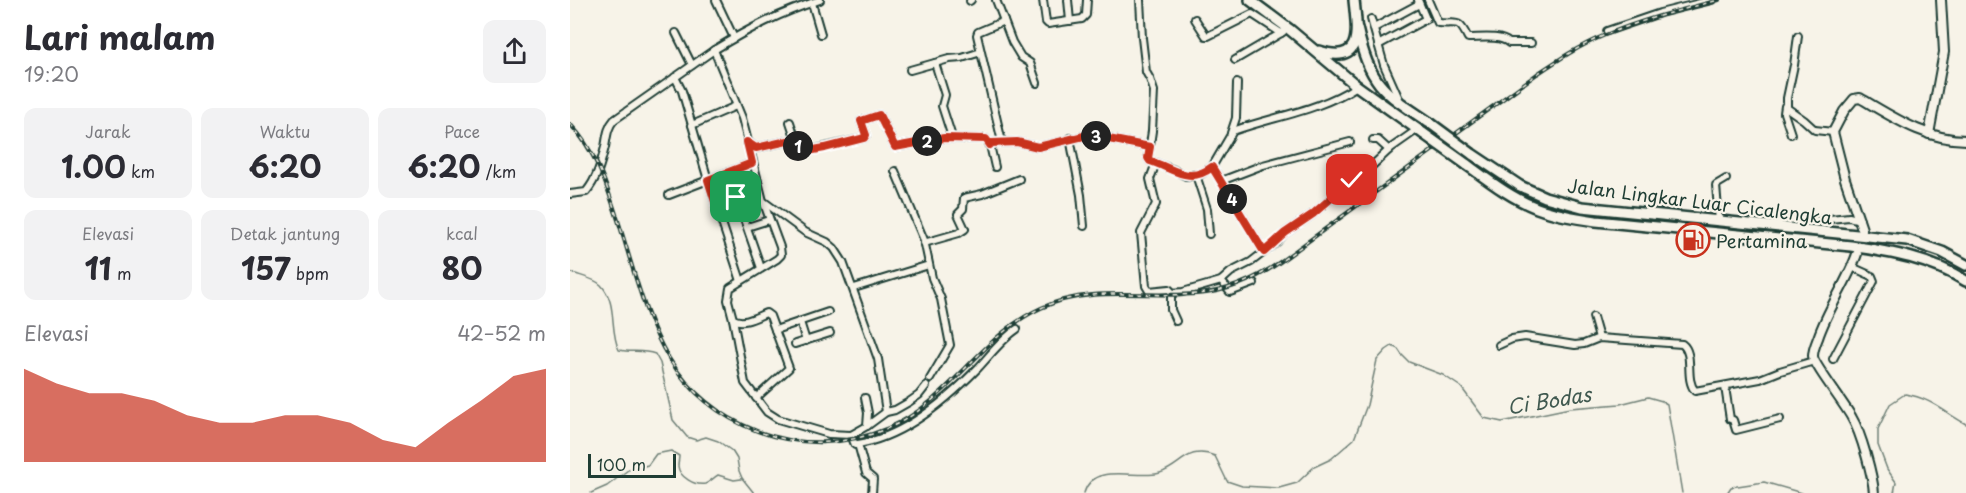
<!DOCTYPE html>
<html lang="id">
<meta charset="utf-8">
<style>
body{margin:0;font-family:"Playpen Sans",sans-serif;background:#f2f2f3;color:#2b2b33;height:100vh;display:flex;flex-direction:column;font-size:22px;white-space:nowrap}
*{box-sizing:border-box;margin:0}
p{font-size:20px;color:#7c7c81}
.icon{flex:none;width:33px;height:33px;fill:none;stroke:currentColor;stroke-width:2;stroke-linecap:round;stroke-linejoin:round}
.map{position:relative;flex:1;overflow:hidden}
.drawer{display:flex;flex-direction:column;background:#fff;width:570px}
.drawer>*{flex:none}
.scale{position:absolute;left:18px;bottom:15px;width:88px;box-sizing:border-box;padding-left:6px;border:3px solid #1f3d34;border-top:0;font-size:16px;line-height:21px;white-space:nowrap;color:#1f3d34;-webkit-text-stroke:4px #f7f3e8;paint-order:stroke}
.pin{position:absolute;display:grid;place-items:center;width:51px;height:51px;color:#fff;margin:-26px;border-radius:12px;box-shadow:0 3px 9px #0006}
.km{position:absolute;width:30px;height:30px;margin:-15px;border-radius:50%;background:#222;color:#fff;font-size:16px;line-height:30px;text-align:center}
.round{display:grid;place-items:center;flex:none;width:63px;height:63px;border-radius:12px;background:#f2f2f3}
.overview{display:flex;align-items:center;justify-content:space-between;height:102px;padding:0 24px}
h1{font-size:33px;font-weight:700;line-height:45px}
.metrics{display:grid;grid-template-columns:repeat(3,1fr);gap:9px;height:102px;padding:6px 24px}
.metrics div{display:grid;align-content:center;border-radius:12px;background:#f2f2f3;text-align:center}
.metrics b{font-size:30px;font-weight:700}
.metrics small{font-size:16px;font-weight:400}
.metrics p{font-size:16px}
.chart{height:168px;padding:12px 24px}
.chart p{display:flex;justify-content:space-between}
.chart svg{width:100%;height:108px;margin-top:6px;fill:#c8321e;opacity:.7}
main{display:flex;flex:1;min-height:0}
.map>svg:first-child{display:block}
</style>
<main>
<section class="drawer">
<div class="overview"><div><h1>Lari malam</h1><p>19:20</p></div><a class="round"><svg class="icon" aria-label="share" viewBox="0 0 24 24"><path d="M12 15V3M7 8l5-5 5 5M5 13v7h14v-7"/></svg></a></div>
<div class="metrics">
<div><p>Jarak</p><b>1.00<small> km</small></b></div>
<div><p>Waktu</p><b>6:20</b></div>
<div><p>Pace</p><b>6:20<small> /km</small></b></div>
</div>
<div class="metrics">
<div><p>Elevasi</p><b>11<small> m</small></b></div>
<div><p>Detak jantung</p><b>157<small> bpm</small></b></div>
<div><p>kcal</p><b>80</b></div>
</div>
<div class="chart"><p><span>Elevasi</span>42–52 m</p>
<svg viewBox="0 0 160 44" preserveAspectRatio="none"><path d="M0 44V6L10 12L20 16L30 16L40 19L50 25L60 28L70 28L80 25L90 25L100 28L110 35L120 38L130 28L140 19L150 9L160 6V44z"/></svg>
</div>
</section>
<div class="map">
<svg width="1396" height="493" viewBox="0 0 1396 493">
<rect width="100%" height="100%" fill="#f7f3e8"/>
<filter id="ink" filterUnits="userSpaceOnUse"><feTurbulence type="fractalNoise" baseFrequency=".0167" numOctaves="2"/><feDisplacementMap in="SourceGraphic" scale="12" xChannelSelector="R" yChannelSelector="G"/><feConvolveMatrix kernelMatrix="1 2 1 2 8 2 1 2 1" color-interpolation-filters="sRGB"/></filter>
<g filter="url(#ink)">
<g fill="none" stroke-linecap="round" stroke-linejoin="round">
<g stroke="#6f8077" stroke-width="1.5">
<path d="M0,272c9,4 24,6 31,13 17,18 8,45 18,65 14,3 22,-1 36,4l5,9 13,57 14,17 9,3 10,-3 12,4 14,10 5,8 2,12 3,7 12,15"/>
<path d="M21,493l16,-7 21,-16 20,-5 8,-11 15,-3 8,5c0,3 -1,7 -1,10 1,11 17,20 27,18 5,-2 8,-6 13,-9l16,5 7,-1"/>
<path d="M514,493c9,-32 53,-13 76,-20 22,-7 27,-28 55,-17l12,25 15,5 37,2 18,-5 17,-16 17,-8 23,-20 13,-34 10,-45 9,-10 6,-4 6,3 4,6 7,7 34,13 18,12 23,31 18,4 68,-14 50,-4 28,-7 14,4 5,3 15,89"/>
<polyline points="1157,493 1161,487 1194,482 1232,493"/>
<polyline points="1246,493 1250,493"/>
<path d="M1324,493l2,-11 -9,-13 -9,-24v-16l12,-25 15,-10c26,4 39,18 61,30"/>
</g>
<defs>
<g id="minor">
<polyline points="146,0 164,38"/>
<path d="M250,0c-40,13 -70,28 -106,50l28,68 21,83 42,31 22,10 7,6 9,14 35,97 8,53"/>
<polyline points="426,0 442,42 451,57 460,63 467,83"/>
<polyline points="473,0 476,22 478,24 512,19 516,15 517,0"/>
<polyline points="498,0 500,21"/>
<path d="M570,0l2,38 4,34 4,7 4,12 -2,40 -4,27 2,3 24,9 12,6 15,-2 11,-7 21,-36c42,-15 86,-20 124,-45"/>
<path d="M858,0l10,23c20,2 20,-5 30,15 13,0 32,-3 41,5h22"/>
<polyline points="400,1 401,0"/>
<polyline points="242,3 251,34"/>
<polyline points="625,19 636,36 638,36 682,14 711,33"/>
<polyline points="801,19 814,65 830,101"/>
<polyline points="804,28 849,4"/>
<polyline points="1037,31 1090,13 1142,0"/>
<polyline points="106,33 122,65"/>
<polyline points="1228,36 1224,65 1217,98 1217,108 1234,120 1245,130 1263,132"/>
<polyline points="808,45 856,19 848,0"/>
<polyline points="665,60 713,32"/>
<polyline points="365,63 375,95 372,106 382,137"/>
<polyline points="340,70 379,59 392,58 411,52"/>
<polyline points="1215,106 1214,113 1221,134"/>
<polyline points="122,125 166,106"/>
<polyline points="661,133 666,118 667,83"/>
<polyline points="225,137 231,151 233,152 294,138 296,135 291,121 309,115 325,147 374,138 416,139 420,145"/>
<polyline points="500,138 511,195 514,226"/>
<polyline points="803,140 808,140 819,150"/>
<polyline points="178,142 186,148 222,140 225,137 220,122"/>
<polyline points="432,142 407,35 408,32 434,21"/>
<polyline points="586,163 580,179 586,204 571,233 576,286 579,291 599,289 601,291 601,310 606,321"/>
<polyline points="425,167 420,145 421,143 447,142 468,147 518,135 580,147"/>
<polyline points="642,167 651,181 693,165 780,142"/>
<polyline points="325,171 354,240 362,278 371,299 380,345 360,379"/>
<polyline points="626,175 637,209 639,234"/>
<polyline points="651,181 694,252"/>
<path d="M0,194l16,-2c11,-13 15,-29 19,-45 2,-10 2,-19 9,-27l100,-70"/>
<polyline points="99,195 138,180 112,91 105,77"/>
<polyline points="146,205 164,198 167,199 191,268"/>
<polyline points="1149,222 1146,185 1156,179"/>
<polyline points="177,227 199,220"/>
<polyline points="1208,227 1210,219 1241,221 1279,217 1290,220"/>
<polyline points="354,243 389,233 395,229 388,214 393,209 394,198 412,194 449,179"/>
<polyline points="171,281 138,180 182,163"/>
<polyline points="651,281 660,292 684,283"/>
<polyline points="284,288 359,265"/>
<polyline points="602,293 613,292 651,281 661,272 681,262 707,242 715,233 743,214 780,182 789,178 821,148 848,129"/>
<polyline points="1023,317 1029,338"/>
<polyline points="163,319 175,383 197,412 208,419 259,434 281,435 297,426 316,412 325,410 339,402 349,395 356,386"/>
<polyline points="230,322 236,341"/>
<polyline points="205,330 258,312"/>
<polyline points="225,344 260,333"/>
<path d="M929,345l13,-6 13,-2 50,8 9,-1 15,-6 83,6c13,10 2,34 13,47l65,-12 20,-8 34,-10"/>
<polyline points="1263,359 1304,281 1302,276 1282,267"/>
<polyline points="1155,387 1160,419 1163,420 1166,430 1210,419"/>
<path d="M186,398l33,-30 -19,-52 -4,-3c-10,4 -22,12 -33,6l-5,-19 2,-12 47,-29 4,-4 -1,-8 -17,-46"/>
<polyline points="295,398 298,413 297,426"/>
<polyline points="281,435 285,445 288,444 296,473 303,479 302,493"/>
<path d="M288,444c45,-7 89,-44 120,-76 13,-14 24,-29 39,-39"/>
</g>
<g id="tertiary">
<polyline points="1359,134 1374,52 1371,0"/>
<path d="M1292,229l-17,-50 -12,-47 11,-21 10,-12 6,-1c33,19 66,42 106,42"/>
<path d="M1287,254c-10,29 -29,54 -39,84 -2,5 -5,12 -5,18 0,8 33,50 39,62 9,15 21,58 22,75"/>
</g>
<g id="trunk">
<polyline points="680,0 719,29 787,86 854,134"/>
<path d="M787,28c13,57 26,64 73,95"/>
<path d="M749,51c45,14 38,-20 35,-51"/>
<polyline points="902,154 950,186 975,197 1012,207 1337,240 1372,252 1396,265"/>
<path d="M896,164c22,16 45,34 71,44 19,7 39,10 59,13l255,25c40,6 80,13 115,35"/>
</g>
</defs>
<use href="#minor" stroke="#1f3d34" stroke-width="10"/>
<use href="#tertiary" stroke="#1f3d34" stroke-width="12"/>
<use href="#trunk" stroke="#1f3d34" stroke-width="14"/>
<use href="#minor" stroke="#f7f3e8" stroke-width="6"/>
<use href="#tertiary" stroke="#f7f3e8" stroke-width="8"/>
<use href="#trunk" stroke="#f7f3e8" stroke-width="9"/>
<defs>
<path id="rail" d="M0,124c25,26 36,59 47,93 29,90 41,176 140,214 42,16 89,15 131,-3 61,-25 92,-92 153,-120 49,-23 103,-10 155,-14 31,-2 60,-15 84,-32l257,-188c21,-14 42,-28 66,-38 37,-16 77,-26 116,-36"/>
</defs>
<use href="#rail" stroke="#1f3d34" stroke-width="4"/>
<use href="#rail" stroke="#f7f3e8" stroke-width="1.5" stroke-dasharray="4.5" stroke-linecap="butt"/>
<defs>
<g id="trunk-bridge">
<polyline points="860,123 902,154"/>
<polyline points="854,134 896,164"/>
</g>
</defs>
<use href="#trunk-bridge" stroke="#1f3d34" stroke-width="14" stroke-linecap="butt"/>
<use href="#trunk-bridge" stroke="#f7f3e8" stroke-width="9"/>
</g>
</g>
<g fill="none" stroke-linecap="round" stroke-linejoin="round" filter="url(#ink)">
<defs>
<path id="route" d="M166,197l-20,8 -8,-25 44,-17 -5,-21 9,6 36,-8 3,-3 7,15 23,-4 39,-10 2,-3 -5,-14 18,-6 16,32 49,-9 42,1 4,6 1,-2 26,-1 21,5 50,-12 62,12 -2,11 2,3c23,7 39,24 62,6l52,85 21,-19 28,-19 39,-34"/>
</defs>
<use href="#route" stroke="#fff" stroke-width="12"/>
<use href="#route" stroke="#c8321e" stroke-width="8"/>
</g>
<defs>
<symbol id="fuel-ring" viewBox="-11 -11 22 22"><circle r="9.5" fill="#f7f3e8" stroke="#c8321e" stroke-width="1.5"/><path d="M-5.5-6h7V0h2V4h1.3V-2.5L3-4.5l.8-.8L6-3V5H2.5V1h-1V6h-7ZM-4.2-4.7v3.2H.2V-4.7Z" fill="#c8321e"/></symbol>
</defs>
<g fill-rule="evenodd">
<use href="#fuel-ring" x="1104" y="221" width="38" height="38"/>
</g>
<g text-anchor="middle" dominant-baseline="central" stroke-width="4.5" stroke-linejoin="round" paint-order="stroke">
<g font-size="18" fill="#1f3d34" stroke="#f7f3e8">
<text transform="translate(1130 201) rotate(7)">Jalan Lingkar Luar Cicalengka</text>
</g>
<g font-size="18" fill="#1f3d34" stroke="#f7f3e8" text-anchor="start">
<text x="1146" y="240">Pertamina</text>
</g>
<g font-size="20" font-style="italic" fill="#405950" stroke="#f7f3e8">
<text transform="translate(979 400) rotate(-9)">Ci Bodas</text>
</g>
</g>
</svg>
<div class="scale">100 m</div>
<div class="pin" style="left:166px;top:197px;background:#1e9e55"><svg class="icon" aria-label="arrive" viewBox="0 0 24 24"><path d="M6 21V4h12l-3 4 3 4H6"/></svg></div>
<div class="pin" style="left:782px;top:180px;background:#d93025"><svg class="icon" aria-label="check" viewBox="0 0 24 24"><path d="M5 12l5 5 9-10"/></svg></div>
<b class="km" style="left:228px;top:146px">1</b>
<b class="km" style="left:357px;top:141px">2</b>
<b class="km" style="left:526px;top:136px">3</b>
<b class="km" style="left:662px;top:199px">4</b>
</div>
</main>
